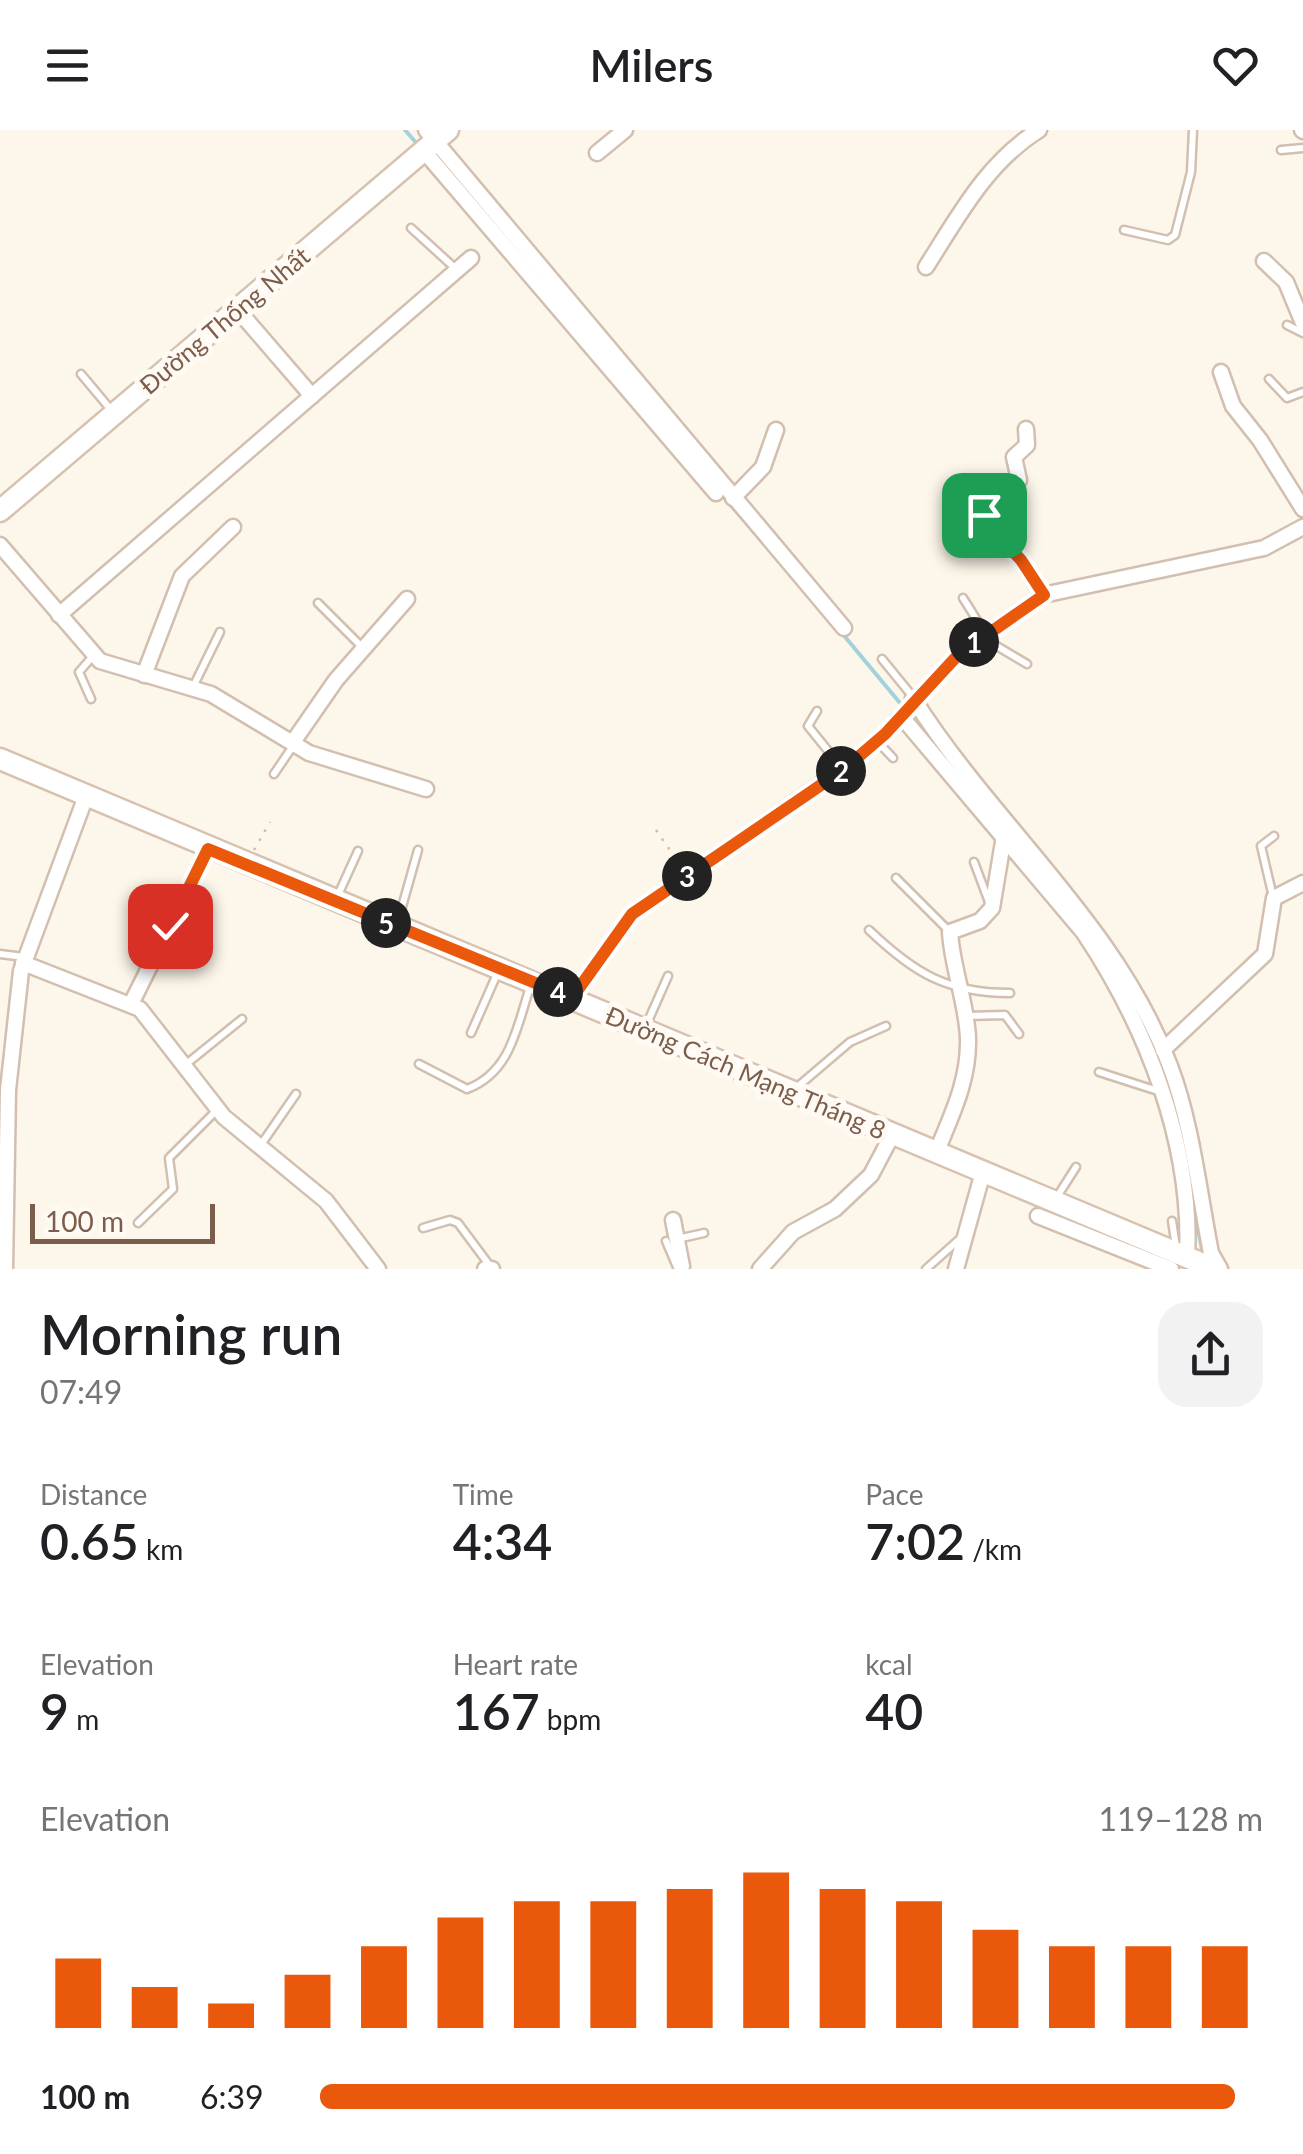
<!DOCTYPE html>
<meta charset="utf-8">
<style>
body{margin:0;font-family:Lato,sans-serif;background:#f2f2f2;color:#202124;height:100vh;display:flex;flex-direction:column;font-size:38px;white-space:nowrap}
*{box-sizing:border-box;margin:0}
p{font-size:32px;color:#757577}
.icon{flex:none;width:55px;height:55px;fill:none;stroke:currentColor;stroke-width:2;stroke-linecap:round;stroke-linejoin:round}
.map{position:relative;height:1139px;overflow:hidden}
.sheet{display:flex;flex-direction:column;background:#fff;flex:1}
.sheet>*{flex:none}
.scale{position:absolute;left:30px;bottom:25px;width:185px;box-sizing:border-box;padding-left:10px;border:5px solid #7b5d4c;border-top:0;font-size:28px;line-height:35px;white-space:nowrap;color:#7b5d4c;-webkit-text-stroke:8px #fffaf3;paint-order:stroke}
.pin{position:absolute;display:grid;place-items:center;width:85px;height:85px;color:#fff;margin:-42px;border-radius:20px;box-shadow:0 5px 15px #0006}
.km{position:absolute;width:50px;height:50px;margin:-25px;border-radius:50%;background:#222;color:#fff;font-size:28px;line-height:50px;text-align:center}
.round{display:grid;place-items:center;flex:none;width:105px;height:105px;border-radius:30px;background:#f2f2f2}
.headline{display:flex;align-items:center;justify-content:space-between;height:170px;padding:0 40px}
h1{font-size:55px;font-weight:600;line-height:75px}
.metrics{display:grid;grid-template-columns:repeat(3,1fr);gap:15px;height:170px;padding:10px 40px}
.metrics div{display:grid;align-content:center}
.metrics b{font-size:50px;font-weight:600}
.metrics small{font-size:28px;font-weight:400}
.metrics p{font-size:28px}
.chart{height:280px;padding:20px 40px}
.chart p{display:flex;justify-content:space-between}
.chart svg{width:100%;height:180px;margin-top:10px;stroke:#ea580c;stroke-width:6}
ul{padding:0 40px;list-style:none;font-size:32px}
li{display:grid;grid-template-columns:160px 120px 1fr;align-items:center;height:75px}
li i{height:25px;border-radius:12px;background:#ea580c}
header{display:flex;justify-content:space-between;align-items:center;height:130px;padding:0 40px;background:#fff;font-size:45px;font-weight:600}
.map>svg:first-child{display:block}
</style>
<header><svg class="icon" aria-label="menu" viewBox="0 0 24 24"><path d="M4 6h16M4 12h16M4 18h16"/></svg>Milers<svg class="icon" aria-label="heart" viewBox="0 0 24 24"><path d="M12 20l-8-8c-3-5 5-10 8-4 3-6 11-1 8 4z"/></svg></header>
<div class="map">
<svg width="1303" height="1139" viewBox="0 0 1303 1139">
<rect width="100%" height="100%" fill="#fdf7eb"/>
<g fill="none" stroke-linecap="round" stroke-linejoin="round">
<g stroke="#a3d2dc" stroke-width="4">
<polyline points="405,0 418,15"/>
<polyline points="719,362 766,415"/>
<polyline points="841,502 959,644"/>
<polyline points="1154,920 1167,948 1172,972"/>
<polyline points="1192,1070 1203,1124"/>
</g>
<defs>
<g id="lane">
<polyline points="1281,20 1303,18"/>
<polyline points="411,98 456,139"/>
<polyline points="1124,100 1168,110 1175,105 1191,42 1193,0"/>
<polyline points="1287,195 1303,203"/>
<polyline points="81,244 112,281"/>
<polyline points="1269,249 1287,268 1303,262"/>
<polyline points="963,468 985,503"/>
<polyline points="318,473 363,518"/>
<polyline points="985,509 1027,534"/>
<polyline points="882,529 913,567"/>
<polyline points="193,557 220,502"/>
<polyline points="91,569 79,542 93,526"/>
<polyline points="817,581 808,596 842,638"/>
<polyline points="877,611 893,628"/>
<polyline points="274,644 293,616"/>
<polyline points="974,732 989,772"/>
<polyline points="896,748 949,801"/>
<polyline points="338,765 358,721"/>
<polyline points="1273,767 1261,716 1274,706"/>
<polyline points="398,791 418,720"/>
<path d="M869,800c45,43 78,63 141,63"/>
<polyline points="0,824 24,827"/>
<polyline points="966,886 1005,885 1019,904"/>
<polyline points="645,898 668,846"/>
<polyline points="471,903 497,844"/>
<path d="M419,934l48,25c45,-17 50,-64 64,-105"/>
<polyline points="185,935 242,889"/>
<polyline points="1099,942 1161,962"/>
<polyline points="796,958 850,912 886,896"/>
<polyline points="260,1016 296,964"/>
<polyline points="1055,1070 1076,1037"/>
<polyline points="1172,1091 1176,1117"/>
<polyline points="138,1093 173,1059 169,1028 217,980"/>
<polyline points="423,1098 450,1090 458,1093 490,1136"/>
<polyline points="677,1109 704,1103"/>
<polyline points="666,1111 677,1137"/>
<polyline points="926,1139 963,1106"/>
</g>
<g id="street">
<polyline points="426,0 844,498"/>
<polyline points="1302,0 1303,1"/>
<polyline points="424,21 716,363"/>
<polyline points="597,23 625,0"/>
<polyline points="1264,131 1286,152 1303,193"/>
<path d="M926,137c32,-50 61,-105 113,-137"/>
<polyline points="237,179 312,266"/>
<polyline points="1221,242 1233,276 1260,310 1303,379"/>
<polyline points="1026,299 1027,315 1014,327 1019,350 983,387 1021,430 1043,465"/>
<polyline points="733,368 763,337 776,300"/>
<polyline points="0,415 100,531 211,564 309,623 426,659"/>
<polyline points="59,485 471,128"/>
<polyline points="144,545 182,446 233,397"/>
<path d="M913,568c80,127 203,225 257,368 22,58 29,126 41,187l9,16"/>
<path d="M901,586l183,217c62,93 109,211 103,325"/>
<polyline points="293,612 336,550 407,469"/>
<polyline points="23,833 140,879 224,987 326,1071 378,1139"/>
<polyline points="572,868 632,784 843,639 885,604 958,525 1043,465 1264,418 1303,397"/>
<polyline points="132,872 208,719"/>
<polyline points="1163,920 1265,824 1274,768 1303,753"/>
<path d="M937,1021c15,-37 32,-71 31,-112 -1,-36 -16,-71 -18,-107l30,-11 12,-13 12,-72"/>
<polyline points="1038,1086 1171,1139"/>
<polyline points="673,1090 682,1136"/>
<polyline points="5,1139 8,960 21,841 86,666"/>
<polyline points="485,1139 492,1139"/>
<polyline points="760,1139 793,1102 835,1079 871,1045 892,1005"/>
<polyline points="956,1139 983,1042"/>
</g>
<g id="secondary">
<polyline points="0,381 448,0"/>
<polyline points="0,629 1215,1139"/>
</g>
</defs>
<use href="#lane" stroke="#d2bfaf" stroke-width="11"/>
<use href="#street" stroke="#d2bfaf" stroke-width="19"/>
<use href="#secondary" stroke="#d7c1af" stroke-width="25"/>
<g stroke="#dab9a3" stroke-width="2.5" stroke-dasharray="2.5 8" stroke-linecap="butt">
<polyline points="656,700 681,736"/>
<polyline points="254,720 270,692"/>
</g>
<use href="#lane" stroke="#fff" stroke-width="6"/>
<use href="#street" stroke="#fff" stroke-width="14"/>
<use href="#secondary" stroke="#fff" stroke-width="20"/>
</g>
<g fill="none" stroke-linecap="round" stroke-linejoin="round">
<defs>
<polyline id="route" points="170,796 208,719 572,868 632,784 843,640 885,604 958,525 1044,465 1021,430 984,390 984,385"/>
</defs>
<use href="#route" stroke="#fff" stroke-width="20"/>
<use href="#route" stroke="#ea580c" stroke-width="12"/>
</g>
<g text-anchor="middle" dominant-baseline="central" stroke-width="10" stroke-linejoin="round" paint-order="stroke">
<g font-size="25" fill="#7b5d4c" stroke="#fffaf3">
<text transform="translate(224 190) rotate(-40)">Đường Thống Nhất</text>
<text transform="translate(746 942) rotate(23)">Đường Cách Mạng Tháng 8</text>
</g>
</g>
</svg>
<div class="scale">100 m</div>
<div class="pin" style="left:984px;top:385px;background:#1e9e55"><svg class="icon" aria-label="arrive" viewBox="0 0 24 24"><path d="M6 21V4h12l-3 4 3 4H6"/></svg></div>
<div class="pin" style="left:170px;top:796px;background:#d93025"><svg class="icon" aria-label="check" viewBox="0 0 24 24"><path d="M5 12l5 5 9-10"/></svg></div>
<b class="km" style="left:974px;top:512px">1</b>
<b class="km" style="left:841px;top:641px">2</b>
<b class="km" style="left:687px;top:746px">3</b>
<b class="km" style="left:558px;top:862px">4</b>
<b class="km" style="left:386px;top:793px">5</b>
</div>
<section class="sheet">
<div class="headline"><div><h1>Morning run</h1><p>07:49</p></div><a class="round"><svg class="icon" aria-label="share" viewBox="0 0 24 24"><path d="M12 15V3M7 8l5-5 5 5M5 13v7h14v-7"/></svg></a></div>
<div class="metrics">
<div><p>Distance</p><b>0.65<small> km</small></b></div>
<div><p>Time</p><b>4:34</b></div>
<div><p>Pace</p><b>7:02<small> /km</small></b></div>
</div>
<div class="metrics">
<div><p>Elevation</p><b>9<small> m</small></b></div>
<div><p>Heart rate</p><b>167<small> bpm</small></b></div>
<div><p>kcal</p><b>40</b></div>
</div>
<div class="chart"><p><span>Elevation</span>119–128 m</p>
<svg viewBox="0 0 160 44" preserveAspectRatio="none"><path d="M5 44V27M15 44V34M25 44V38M35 44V31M45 44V24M55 44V17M65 44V13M75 44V13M85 44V10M95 44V6M105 44V10M115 44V13M125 44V20M135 44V24M145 44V24M155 44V24"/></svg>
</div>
<ul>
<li><b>100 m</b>6:39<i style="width:97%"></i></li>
</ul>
</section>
